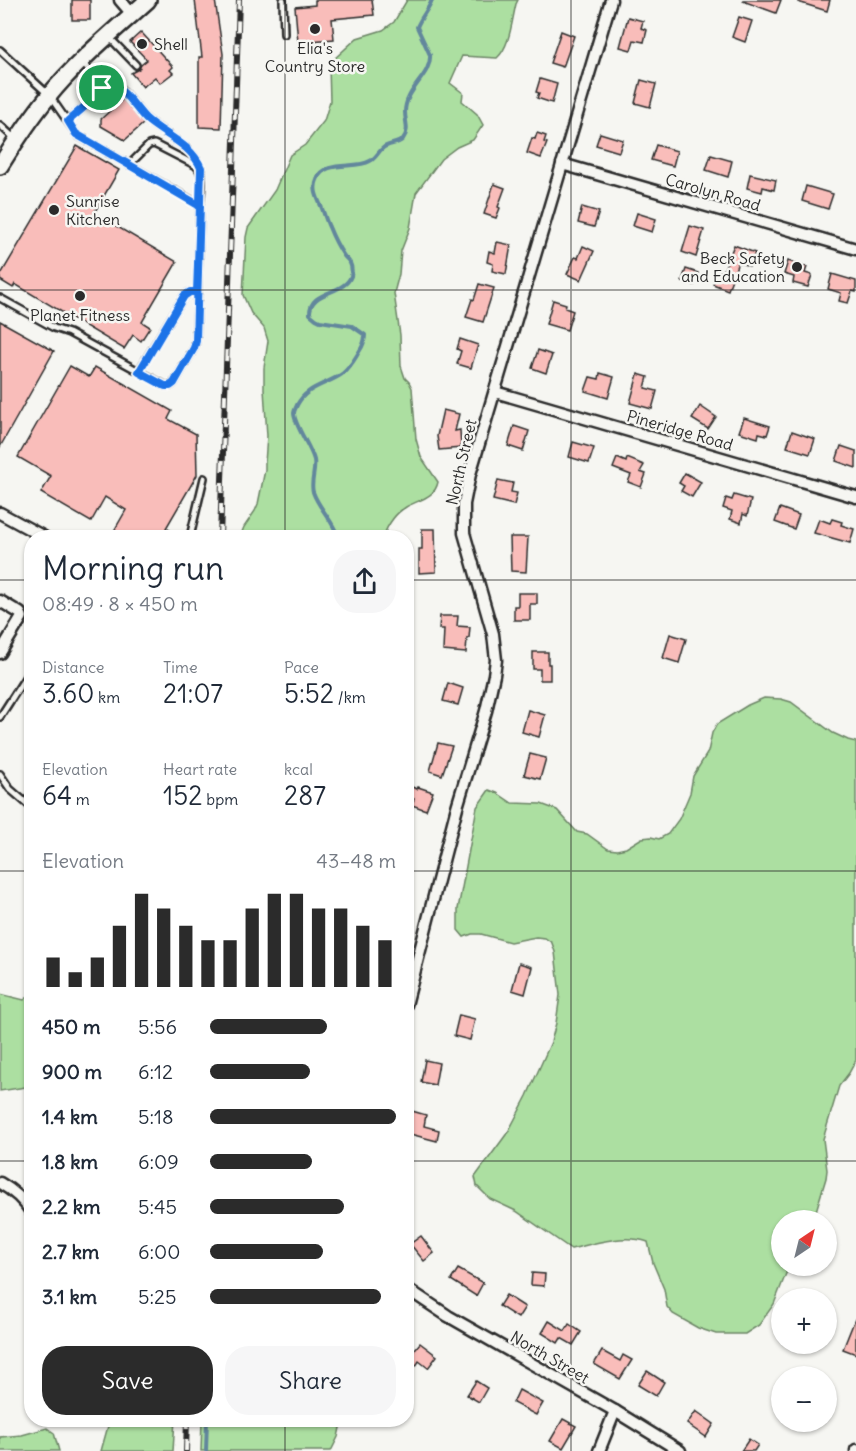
<!DOCTYPE html>
<meta charset="utf-8">
<style>
body{margin:0;font-family:Delius,sans-serif;background:#f6f6f7;color:#1f2937;height:100vh;display:flex;flex-direction:column;font-size:22px;white-space:nowrap}
*{box-sizing:border-box;margin:0}
p{font-size:20px;color:#747a83}
.icon{flex:none;width:33px;height:33px;fill:none;stroke:currentColor;stroke-width:2;stroke-linecap:round;stroke-linejoin:round}
.map{position:relative;flex:1;overflow:hidden}
.side{position:absolute;left:24px;top:530px;width:390px;height:897px;display:flex;flex-direction:column;background:#fff;border-radius:24px;box-shadow:0 2px 4px #0004}
.side>*{flex:none}
.needle{width:39px;rotate:35deg}
.fabs{position:absolute;left:771px;top:1210px;display:grid;gap:12px}
.fabs a{display:grid;place-items:center;width:66px;height:66px;border-radius:50%;background:#fff;box-shadow:0 2px 4px #0004;font-size:30px}
.pin{position:absolute;display:grid;place-items:center;width:51px;height:51px;color:#fff;margin:-26px;border:3px solid #fff;border-radius:50%;box-shadow:0 2px 6px #0007}
.round{display:grid;place-items:center;flex:none;width:63px;height:63px;border-radius:24px;background:#f6f6f7}
.overview{display:flex;align-items:center;justify-content:space-between;height:102px;padding:0 18px}
h1{font-size:33px;font-weight:600;line-height:45px}
.metrics{display:grid;grid-template-columns:repeat(3,1fr);gap:9px;height:102px;padding:6px 18px}
.metrics div{display:grid;align-content:center}
.metrics b{font-size:26px;font-weight:600}
.metrics small{font-size:16px;font-weight:400}
.metrics p{font-size:16px}
.chart{height:168px;padding:12px 18px}
.chart p{display:flex;justify-content:space-between}
.chart svg{width:100%;height:108px;margin-top:6px;stroke:#2b2b2b;stroke-width:6}
.cta{display:flex;gap:12px;margin-top:auto;padding:12px 18px}
.cta a{flex:1;height:69px;border-radius:24px;background:#2b2b2b;color:#fff;font-size:24px;font-weight:600;line-height:69px;text-align:center}
.cta a+a{background:#f6f6f7;color:#1f2937}
ul{padding:0 18px;list-style:none;font-size:20px}
li{display:grid;grid-template-columns:96px 72px 1fr;align-items:center;height:45px}
li i{height:15px;border-radius:8px;background:#2b2b2b}
.map>svg:first-child{display:block}
</style>
<div class="map">
<svg width="856" height="1451" viewBox="0 0 856 1451">
<rect width="100%" height="100%" fill="#f6f6f2"/>
<filter id="ink" filterUnits="userSpaceOnUse"><feTurbulence type="fractalNoise" baseFrequency=".0167" numOctaves="2"/><feDisplacementMap in="SourceGraphic" scale="12" xChannelSelector="R" yChannelSelector="G"/><feConvolveMatrix kernelMatrix="1 2 1 2 8 2 1 2 1" color-interpolation-filters="sRGB"/></filter>
<g filter="url(#ink)">
<g fill="#acdfa1" stroke="#6c8566" stroke-width="1.5">
<path d="M407,0h111l-2,4c-4,16 -6,43 -19,54l-35,-2 -12,27 13,10 -1,8 15,13 6,11 -10,15 -16,7 -16,12 -25,34 -6,35 -9,23 -2,23 -5,19 6,42 1,31 4,12 4,4 3,6 4,51 5,18 17,25c-3,16 -20,18 -32,25 -12,7 -18,17 -23,30h-143l4,-10 11,-16 3,-7 7,-34v-7l2,-27 -3,-47v-21l4,-27 -4,-13 -13,-15 -8,-18 3,-58 2,-9 27,-38 15,-35 15,-10 19,-24 6,-20 -1,-35 3,-5 25,-23 26,-8 11,-8z"/>
<path d="M764,698l17,1 10,3 42,31 15,7 8,2v318l-7,13 -10,13 -16,53 4,31 -1,8 -13,43h-31v45h7l-15,38 -15,21 -14,9h-29l-18,-6 -25,-14 -6,-7 -3,-18 -11,-26 -5,-21c-24,-8 -53,1 -77,7l-55,-38 -26,-12 -13,-13 -2,-9 33,-45 19,-36 24,-54 5,-19 4,-28 -5,-43 -3,-9 -7,-5 -9,-1 -26,5 -29,-8h-9l-8,3 -6,-7v-21l19,-102 12,-17 8,3 15,10 29,1 16,6 20,22 10,2 21,15 9,1 9,-2 16,-10 9,-1 8,2 9,-5 11,-15 11,-26 3,-17 15,-24 4,-19 5,-9 31,-19z"/>
<polygon points="0,994 24,1000 32,994 31,1084 26,1087 0,1091"/>
<polygon points="110,1419 175,1419 173,1451 101,1451"/>
<polygon points="202,1419 342,1419 338,1437 331,1451 201,1451"/>
<polygon points="47,1428 54,1433 59,1451 0,1451 0,1437 22,1435"/>
</g>
<g fill="none" stroke-linecap="round" stroke-linejoin="round">
<g stroke="#62879c" stroke-width="4">
<path d="M338,537c-5,-17 -19,-28 -25,-45 -3,-10 3,-21 1,-32 -3,-13 -20,-35 -20,-47 0,-3 2,-5 3,-8 10,-19 29,-20 45,-31 8,-6 12,-14 17,-22 4,-6 6,-10 6,-17l-13,-9 -32,-5 -4,-2 -6,-5c-1,-24 34,-19 41,-38 1,-4 1,-9 -1,-13 -3,-5 -3,-3 -6,-7 -6,-9 -11,-19 -15,-29 -3,-6 -5,-14 -8,-21 -4,-9 -8,-17 -4,-26 7,-21 38,-10 53,-19 6,-3 8,-9 13,-13 6,-5 14,-3 20,-9 7,-9 2,-17 2,-27 0,-23 27,-37 25,-57l-13,-28c4,-10 11,-17 15,-27"/>
<polyline points="206,1451 207,1419"/>
</g>
</g>
<g fill="#f9bdba" stroke="#2b2b2b" stroke-width="1.5">
<rect x="72" y="0" width="18" height="20"/>
<polygon points="195,0 215,0 223,54 221,128 199,127 199,57 202,57"/>
<polygon points="315,0 372,0 374,15 332,19 334,39 298,42 295,7 315,5"/>
<polygon points="743,0 781,0 776,13 743,1"/>
<polygon points="799,0 830,0 827,11 798,2"/>
<polygon points="628,17 643,21 641,28 647,30 644,42 634,40 631,50 620,47"/>
<polygon points="739,17 752,21 745,42 732,37"/>
<polygon points="561,31 574,36 563,67 550,63"/>
<polygon points="141,32 173,67 170,70 173,73 160,83 155,77 143,87 131,73 139,69 141,65 147,60 130,42"/>
<polygon points="540,79 557,84 552,103 537,98 539,93 536,92"/>
<polygon points="641,80 656,84 650,107 635,103"/>
<polygon points="123,99 144,123 125,140 101,126 101,119"/>
<polygon points="537,133 546,136 544,142 547,143 541,158 527,153 532,138 535,139"/>
<polygon points="600,133 623,140 619,152 596,145"/>
<polygon points="656,145 677,151 673,166 651,160"/>
<polygon points="77,146 119,170 94,213 177,262 142,322 150,327 141,341 133,335 124,349 15,284 13,288 0,280 0,276"/>
<polygon points="711,155 732,161 728,177 706,170"/>
<polygon points="750,174 776,180 774,190 763,187 762,192 747,188"/>
<polygon points="494,184 505,188 498,207 500,208 496,218 484,214"/>
<polygon points="806,186 833,194 828,209 802,201"/>
<polygon points="582,207 599,212 594,227 578,223"/>
<polygon points="637,213 656,219 652,232 633,226"/>
<polygon points="690,226 704,230 696,257 682,252"/>
<polygon points="497,242 511,245 506,274 492,271 493,264 487,262 489,251 495,253"/>
<polygon points="734,245 755,253 749,266 738,262 728,290 713,284 718,270 723,272"/>
<polygon points="583,246 594,251 581,280 567,274 575,257 578,258"/>
<polygon points="788,261 807,267 805,273 812,275 808,287 793,283 794,277 784,274"/>
<polygon points="686,269 698,273 694,285 682,281"/>
<polygon points="832,274 856,281 856,292 852,291 848,303 839,301 841,293 828,289"/>
<polygon points="479,284 494,288 483,322 466,317 472,299 474,300"/>
<polygon points="553,300 566,304 565,308 573,311 567,330 546,324"/>
<polygon points="0,321 54,351 0,447"/>
<polygon points="460,339 478,345 471,368 457,364 461,351 457,349"/>
<polygon points="538,350 552,355 546,373 532,368"/>
<polygon points="70,366 89,377 95,367 172,411 168,419 196,434 197,475 166,528 181,537 125,537 114,531 126,510 105,497 91,522 41,493 51,476 18,457"/>
<polygon points="600,373 614,377 608,398 585,391 590,377 599,379"/>
<polygon points="638,374 648,377 645,388 657,391 652,409 630,403"/>
<polygon points="700,406 716,417 708,429 692,419"/>
<polygon points="443,410 459,414 455,431 460,430 461,448 439,450 437,436"/>
<polygon points="744,418 770,426 767,435 759,433 758,438 739,432"/>
<polygon points="514,426 529,431 523,451 508,446"/>
<polygon points="792,431 815,439 810,454 787,447"/>
<polygon points="573,442 594,448 589,463 569,457"/>
<polygon points="841,446 856,451 856,468 836,461"/>
<polygon points="617,458 626,462 627,458 644,465 640,472 646,474 641,487 628,482 631,475 613,468"/>
<polygon points="685,473 701,482 692,497 681,491 684,486 679,483"/>
<polygon points="498,480 513,483 511,492 517,493 514,505 493,500"/>
<polygon points="734,495 751,500 747,516 743,514 741,523 730,519 732,511 723,508 726,498 732,500"/>
<polygon points="780,508 799,515 794,529 775,522"/>
<polygon points="819,519 830,523 832,519 842,522 841,525 854,529 850,543 814,533"/>
<polygon points="422,529 435,529 436,572 419,573 419,549 422,549"/>
<polygon points="510,537 528,537 526,572 511,571"/>
<polygon points="518,593 537,593 537,604 530,604 530,620 514,620 514,606 518,606"/>
<polygon points="440,616 458,616 457,626 470,627 469,638 467,638 466,653 443,651 444,629 439,629"/>
<polygon points="670,634 686,639 679,663 663,658"/>
<polygon points="533,652 548,652 548,664 550,664 550,680 540,680 540,669 533,669"/>
<polygon points="448,683 463,688 458,705 443,701"/>
<polygon points="528,710 545,715 539,737 522,732"/>
<polygon points="438,743 452,746 442,775 430,771"/>
<polygon points="530,754 546,758 540,779 524,775"/>
<polygon points="412,787 417,789 418,787 433,792 426,810 412,805 414,799 408,797"/>
<polygon points="519,963 532,967 525,994 512,990"/>
<polygon points="459,1015 475,1019 470,1040 454,1036"/>
<polygon points="425,1060 439,1063 435,1085 421,1082"/>
<polygon points="412,1111 426,1115 424,1126 439,1130 437,1141 406,1133"/>
<polygon points="421,1236 434,1253 424,1261 410,1244"/>
<polygon points="458,1269 483,1283 476,1296 451,1280"/>
<polygon points="532,1273 545,1274 544,1286 531,1285"/>
<polygon points="506,1295 525,1307 518,1318 499,1306"/>
<polygon points="855,1319 856,1319 856,1354 843,1349"/>
<polygon points="549,1321 565,1331 569,1324 581,1332 573,1345 561,1338 558,1343 542,1333"/>
<polygon points="420,1343 437,1356 428,1368 419,1361 416,1366 407,1359"/>
<polygon points="602,1351 620,1361 623,1355 632,1360 620,1379 594,1364"/>
<polygon points="647,1371 664,1382 656,1396 638,1385"/>
<polygon points="476,1381 487,1388 479,1402 467,1395"/>
<polygon points="519,1390 543,1403 536,1415 513,1403"/>
<polygon points="696,1411 714,1424 706,1437 687,1424"/>
<polygon points="563,1419 576,1426 563,1448 550,1441"/>
<polygon points="749,1439 758,1445 754,1451 741,1451"/>
</g>
<g fill="none" stroke-linecap="round" stroke-linejoin="round">
<defs>
<g id="service">
<polyline points="283,0 284,34"/>
<polyline points="109,37 136,65"/>
<polyline points="0,50 49,95 77,135 200,205 196,341 194,348 174,383 170,386 166,386 69,333 54,328 0,298"/>
<polyline points="85,62 89,72 102,88"/>
<path d="M102,88c4,-1 9,-3 14,-1 10,4 21,23 29,31 16,15 54,30 56,55"/>
<polyline points="68,121 99,94 102,88"/>
<polyline points="0,125 14,138"/>
<path d="M129,165l20,-20 5,-1 41,21c11,9 6,27 5,40"/>
<polyline points="139,371 184,296 190,292 197,292"/>
<polyline points="190,537 204,478"/>
<polyline points="0,717 32,667"/>
<polyline points="0,774 10,789 32,808"/>
</g>
<g id="minor">
<polyline points="120,0 132,14"/>
<polyline points="562,164 856,249"/>
<polyline points="495,392 856,497"/>
<polyline points="0,513 44,537"/>
<polyline points="0,601 20,613 22,617 0,653"/>
<polyline points="406,1005 444,857 457,807 486,711 494,675 496,660 493,634 464,533 464,504 470,474 611,0"/>
<path d="M0,1183c14,8 24,17 32,30"/>
<polyline points="406,1288 448,1316 615,1411 680,1451"/>
<polyline points="599,1451 615,1411"/>
<polyline points="856,1451 856,1450"/>
</g>
<path id="secondary" d="M0,166c15,-24 30,-47 48,-69 29,-36 66,-66 100,-97"/>
</defs>
<use href="#service" stroke="#2b2b2b" stroke-width="10"/>
<use href="#minor" stroke="#2b2b2b" stroke-width="15"/>
<use href="#secondary" stroke="#2b2b2b" stroke-width="20"/>
<use href="#service" stroke="#f6f6f2" stroke-width="5"/>
<use href="#minor" stroke="#f6f6f2" stroke-width="10"/>
<use href="#secondary" stroke="#f6f6f2" stroke-width="15"/>
<defs>
<g id="rail">
<polyline points="220,537 239,0"/>
<polyline points="186,1451 187,1419"/>
</g>
</defs>
<use href="#rail" stroke="#2b2b2b" stroke-width="6"/>
<use href="#rail" stroke="#f6f6f2" stroke-width="4" stroke-dasharray="11" stroke-linecap="butt"/>
</g>
</g>
<g fill="none" stroke-linecap="round" stroke-linejoin="round" filter="url(#ink)">
<defs>
<path id="route" d="M102,88l11,-2c14,6 22,22 33,33 18,16 45,25 55,49l-5,173 -2,7 -20,35 -4,3h-5l-26,-14 45,-76 6,-4h7l3,-86 -124,-72 -8,-13 31,-27 3,-6"/>
</defs>
<use href="#route" stroke="#fff" stroke-width="12"/>
<use href="#route" stroke="#1a73e8" stroke-width="8"/>
</g>
<path fill="none" stroke="#2b2b2b" stroke-width="1.5" stroke-opacity="0.55" d="M285,0v537M571,0v1451M0,290h856M0,580h32M406,580h450M0,871h32M406,871h450M0,1161h32M406,1161h450M285,1419v32"/>
<g fill="#2b2b2b" stroke="#f6f6f2" stroke-width="2">
<circle cx="315" cy="29" r="6"/>
<circle cx="142" cy="44" r="6"/>
<circle cx="54" cy="210" r="6"/>
<circle cx="797" cy="267" r="6"/>
<circle cx="80" cy="296" r="6"/>
</g>
<g text-anchor="middle" dominant-baseline="central" stroke-width="5" stroke-linejoin="round" paint-order="stroke">
<g font-size="16" fill="#2b2b2b" stroke="#f6f6f2" text-anchor="start">
<text x="154" y="44">Shell</text>
<text x="315" y="48" text-anchor="middle">Elia's<tspan x="315" dy="18">Country Store</tspan></text>
<text x="66" y="201">Sunrise<tspan x="66" dy="18">Kitchen</tspan></text>
<text x="785" y="258" text-anchor="end">Beck Safety<tspan x="785" dy="18">and Education</tspan></text>
<text x="80" y="315" text-anchor="middle">Planet Fitness</text>
</g>
<g font-size="16" fill="#2b2b2b" stroke="#f6f6f2">
<text transform="translate(713 192) rotate(16)">Carolyn Road</text>
<text transform="translate(680 430) rotate(16)">Pineridge Road</text>
<text transform="translate(461 462) rotate(-77)">North Street</text>
<text transform="translate(550 1357) rotate(30)">North Street</text>
</g>
</g>
</svg>
<div class="fabs">
<a><svg class="needle" viewBox="-14 -14 28 28"><path d="M0-13l5 13h-10z" fill="#e53935"/><path d="M0 13l5-13h-10z" fill="#747a83"/></svg></a>
<a>+</a>
<a>−</a>
</div>
<div class="pin" style="left:102px;top:88px;background:#1e9e55"><svg class="icon" aria-label="arrive" viewBox="0 0 24 24"><path d="M6 21V4h12l-3 4 3 4H6"/></svg></div>
<section class="side">
<div class="overview"><div><h1>Morning run</h1><p>08:49 · 8 × 450 m</p></div><a class="round"><svg class="icon" aria-label="share" viewBox="0 0 24 24"><path d="M12 15V3M7 8l5-5 5 5M5 13v7h14v-7"/></svg></a></div>
<div class="metrics">
<div><p>Distance</p><b>3.60<small> km</small></b></div>
<div><p>Time</p><b>21:07</b></div>
<div><p>Pace</p><b>5:52<small> /km</small></b></div>
</div>
<div class="metrics">
<div><p>Elevation</p><b>64<small> m</small></b></div>
<div><p>Heart rate</p><b>152<small> bpm</small></b></div>
<div><p>kcal</p><b>287</b></div>
</div>
<div class="chart"><p><span>Elevation</span>43–48 m</p>
<svg viewBox="0 0 160 44" preserveAspectRatio="none"><path d="M5 44V32M15 44V38M25 44V32M35 44V19M45 44V6M55 44V12M65 44V19M75 44V25M85 44V25M95 44V12M105 44V6M115 44V6M125 44V12M135 44V12M145 44V19M155 44V25"/></svg>
</div>
<ul>
<li><b>450 m</b>5:56<i style="width:63%"></i></li>
<li><b>900 m</b>6:12<i style="width:54%"></i></li>
<li><b>1.4 km</b>5:18<i style="width:100%"></i></li>
<li><b>1.8 km</b>6:09<i style="width:55%"></i></li>
<li><b>2.2 km</b>5:45<i style="width:72%"></i></li>
<li><b>2.7 km</b>6:00<i style="width:61%"></i></li>
<li><b>3.1 km</b>5:25<i style="width:92%"></i></li>
</ul>
<div class="cta"><a>Save</a><a>Share</a></div>
</section>
</div>
